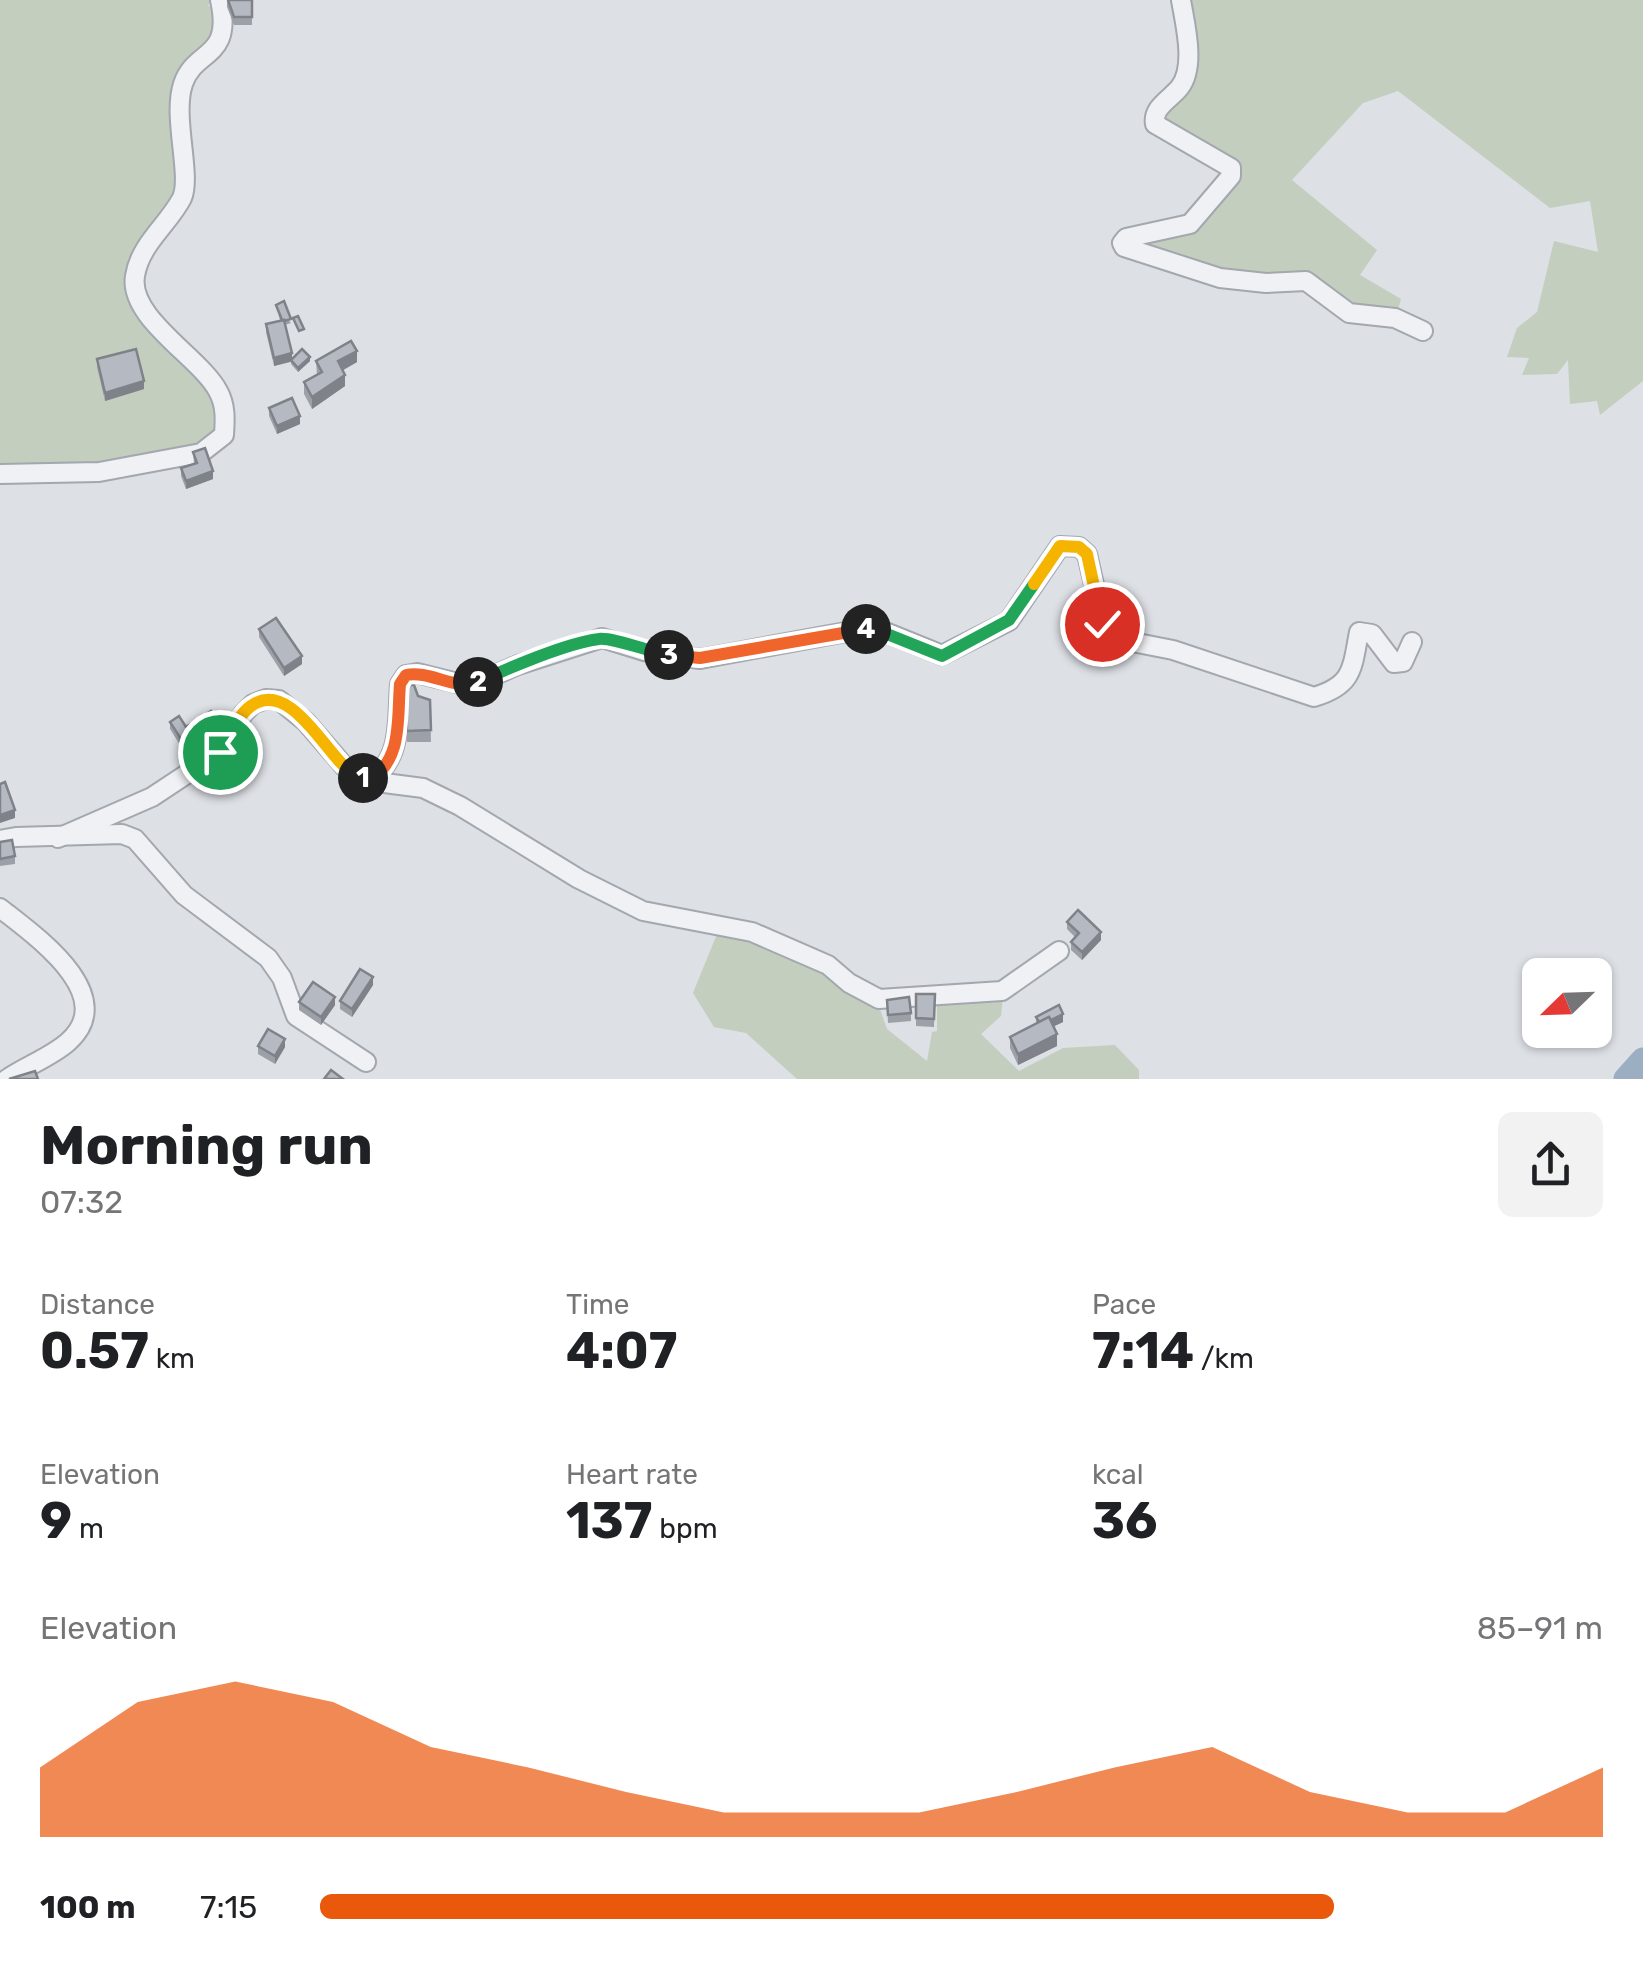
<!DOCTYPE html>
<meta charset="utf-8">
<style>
body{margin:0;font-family:Rubik,sans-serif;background:#f2f2f2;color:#202124;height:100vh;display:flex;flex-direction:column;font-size:38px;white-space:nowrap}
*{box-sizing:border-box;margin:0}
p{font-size:32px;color:#757577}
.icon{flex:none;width:55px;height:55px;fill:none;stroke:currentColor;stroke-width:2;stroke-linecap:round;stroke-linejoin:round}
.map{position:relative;height:1079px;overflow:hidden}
.side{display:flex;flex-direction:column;background:#fff;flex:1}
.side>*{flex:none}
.needle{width:65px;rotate:247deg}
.fabs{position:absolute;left:1522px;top:958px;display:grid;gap:20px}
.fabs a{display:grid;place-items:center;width:90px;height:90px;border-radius:15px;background:#fff;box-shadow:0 2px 8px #0004;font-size:50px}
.pin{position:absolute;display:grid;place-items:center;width:85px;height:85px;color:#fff;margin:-42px;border:5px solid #fff;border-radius:50%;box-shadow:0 2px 10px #0007}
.km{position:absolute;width:50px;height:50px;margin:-25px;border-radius:50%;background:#222;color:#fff;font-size:28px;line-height:50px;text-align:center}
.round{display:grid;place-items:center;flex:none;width:105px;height:105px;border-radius:15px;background:#f2f2f2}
.headline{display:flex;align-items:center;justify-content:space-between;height:170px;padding:0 40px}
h1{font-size:55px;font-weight:700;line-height:75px}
.figures{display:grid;grid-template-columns:repeat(3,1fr);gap:15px;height:170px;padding:10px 40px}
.figures div{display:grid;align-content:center}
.figures b{font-size:50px;font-weight:700}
.figures small{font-size:28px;font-weight:400}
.figures p{font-size:28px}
.chart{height:280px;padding:20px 40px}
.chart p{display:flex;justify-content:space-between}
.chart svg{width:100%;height:180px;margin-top:10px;fill:#ea580c;opacity:.7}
ul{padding:0 40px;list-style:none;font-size:32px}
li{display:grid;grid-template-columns:160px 120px 1fr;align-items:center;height:75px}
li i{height:25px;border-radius:12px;background:#ea580c}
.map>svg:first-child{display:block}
</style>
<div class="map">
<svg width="1643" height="1079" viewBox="0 0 1643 1079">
<rect width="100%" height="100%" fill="#dde0e5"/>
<g fill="#c3cebf">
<polygon points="0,0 212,0 208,6 216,8 214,41 179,77 178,193 129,279 213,391 219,433 199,448 97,467 0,469"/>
<polygon points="1186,0 1643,0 1643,381 1600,415 1597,401 1570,404 1568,360 1557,374 1522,375 1529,358 1507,357 1517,328 1537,312 1554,241 1598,252 1590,201 1550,208 1398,91 1363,103 1292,180 1377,250 1360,275 1401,299 1397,313 1350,308 1314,280 1221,273 1129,242 1183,232 1236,176 1160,121 1185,89"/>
<polygon points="719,929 796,955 878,1004 887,1029 927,1061 932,1032 937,1031 937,1000 1003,996 1001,1016 981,1034 1019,1071 1063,1048 1115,1045 1139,1070 1139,1079 797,1079 746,1033 714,1027 693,993"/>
</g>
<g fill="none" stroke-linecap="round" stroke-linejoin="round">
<polyline stroke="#9baec2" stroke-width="25" points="1626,1079 1643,1060"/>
<defs>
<g id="minor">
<path d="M1181,0c4,24 15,66 -1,87 -9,12 -28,20 -25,37l76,44v8l-41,48 -64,14 -4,5 2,4 96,31 46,5 40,-2 43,32 46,5 28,13"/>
<path d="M0,474l99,-2 102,-19 23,-18c1,-15 2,-30 -6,-44 -17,-33 -90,-73 -83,-115 5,-32 33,-51 47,-78 10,-23 -10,-81 1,-114 12,-36 50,-24 37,-84"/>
<path d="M369,781c34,-22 28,-61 31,-97l6,-9 11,-2 52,13 49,-21 84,-27 42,13 56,8 173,-32 69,28 67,-34 51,-75 19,1 8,7 16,70 2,9 7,5 61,12 141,47c40,-12 38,-29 45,-65l13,2 22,29 9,-1 9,-20"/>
<polyline points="58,838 152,797 220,752 243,714 253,704 266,699 279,700 306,722 344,766 369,781 423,788 460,806 579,879 643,911 752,932 828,965 849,983 879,999 1002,991 1059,951"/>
<polyline points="0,840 16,837 122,834 135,839 184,895 268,958 282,978 296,1016 366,1062"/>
<path d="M0,908c34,27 121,87 68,134 -17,15 -42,24 -61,37"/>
</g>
</defs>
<use href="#minor" stroke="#a3a7ae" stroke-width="22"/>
<use href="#minor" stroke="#eff1f4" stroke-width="18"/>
</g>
<g fill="#9ca0a7">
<polygon points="227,0 252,0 252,25 234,25 227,7"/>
<polygon points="276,305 291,323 285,325 292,359 310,361 298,372 291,364 291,362 274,366 266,332 266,324 280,320"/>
<polygon points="97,359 144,389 105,401 97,367"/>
<polygon points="316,361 357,362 343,370 345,386 312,409 304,394 304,382 317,375"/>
<polygon points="269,408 300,424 277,434 269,416"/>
<polygon points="193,452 213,479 186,489 181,476 181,468 194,464"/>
<polygon points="259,629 302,664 284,676 259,637"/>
<polygon points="406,685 418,696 430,700 431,742 407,742"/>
<polygon points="170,722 186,727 219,731 185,753 170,729"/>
<polygon points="0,842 15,856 15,864 0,866"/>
<polygon points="1067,922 1101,940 1082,960 1071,950 1071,942 1076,938 1067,929"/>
<polygon points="373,985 352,1017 340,1009 340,1001"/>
<polygon points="916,994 935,994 934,1027 916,1026"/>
<polygon points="887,1000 911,1013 911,1021 888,1023"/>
<polygon points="299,1002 335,1005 321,1025 299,1010"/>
<polygon points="1036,1017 1063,1022 1054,1026 1057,1046 1018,1065 1010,1048 1010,1037 1036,1024"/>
<polygon points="258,1046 285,1047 275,1064 258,1054"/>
</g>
<g fill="#7f8288">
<polygon points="357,351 357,362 338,373 338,361"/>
<polygon points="292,353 292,361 274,366 274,358"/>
<polygon points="310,357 310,361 298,372 298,368"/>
<polygon points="345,375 345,386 312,409 312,397"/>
<polygon points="144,381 144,389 105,401 105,393"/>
<polygon points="300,416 300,424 277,434 277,426"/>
<polygon points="213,471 213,479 186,489 186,481"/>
<polygon points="302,656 302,664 284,676 284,668"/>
<polygon points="219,723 219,731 185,753 185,745"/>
<polygon points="15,810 15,818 0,823 0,815"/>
<polygon points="1101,932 1101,940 1082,960 1082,952"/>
<polygon points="373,977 373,985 352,1017 352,1009"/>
<polygon points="335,997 335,1005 321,1025 321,1017"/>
<polygon points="1063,1014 1063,1022 1040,1033 1040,1025"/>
<polygon points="1057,1034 1057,1046 1018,1065 1018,1054"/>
<polygon points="285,1039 285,1047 275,1064 275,1056"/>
</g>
<g fill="#b5bac2" stroke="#7f8288" stroke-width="2.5">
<polygon points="228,0 252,0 252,17 234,17"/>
<polygon points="284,301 291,319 284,321 284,320 282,320 276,305"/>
<polygon points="298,316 304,329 299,331 293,318"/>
<polygon points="284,320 292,353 274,358 266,324"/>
<polygon points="351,341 357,351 338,361 345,375 312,397 304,382 322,372 316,361"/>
<polygon points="136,349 144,381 105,393 97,359"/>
<polygon points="302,349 310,357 298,368 291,360"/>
<polygon points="292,398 300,416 277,426 269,408"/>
<polygon points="205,448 213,471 186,481 181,468 197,463 193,452"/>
<polygon points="276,618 302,656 284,668 259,629"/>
<polygon points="406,685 414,685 418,696 430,700 431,730 407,731"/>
<polygon points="211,711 219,723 185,745 170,722 179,716 186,727"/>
<polygon points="5,782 15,810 0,815 0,784"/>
<polygon points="12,840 15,856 0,859 0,842"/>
<polygon points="1078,910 1101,932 1082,952 1071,942 1079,933 1067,922"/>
<polygon points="360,969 373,977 352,1009 340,1001"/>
<polygon points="313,982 335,997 321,1017 299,1002"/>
<polygon points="916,994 935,994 934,1019 916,1018"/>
<polygon points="909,997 911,1013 888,1015 887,1000"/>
<polygon points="1059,1005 1063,1014 1051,1020 1049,1017 1039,1022 1036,1017"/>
<polygon points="1049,1017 1057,1034 1018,1054 1010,1037"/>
<polygon points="268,1029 285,1039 275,1056 258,1046"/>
<polygon points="331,1070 343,1079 324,1079"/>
<polygon points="35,1071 38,1079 9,1079"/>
</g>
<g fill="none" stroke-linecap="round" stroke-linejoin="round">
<defs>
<path id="split-1" d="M220,752c9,-15 17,-36 31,-46 36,-26 70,38 92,59 6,5 13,9 20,13"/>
<path id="split-2" d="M363,778l6,3c34,-22 28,-61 31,-97l6,-9c24,-5 49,16 72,7"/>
<path id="split-3" d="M478,682c31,-14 89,-39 121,-43 12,-2 52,13 70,16"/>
<polyline id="split-4" points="669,655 700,658 866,629"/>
<polyline id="split-5" points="866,629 872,628 942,656 1009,620 1034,584"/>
<polyline id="split-6" points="1034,584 1060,546 1079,547 1087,554 1102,624"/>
</defs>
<use href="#split-1" stroke="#fff" stroke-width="20"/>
<use href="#split-2" stroke="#fff" stroke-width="20"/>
<use href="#split-3" stroke="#fff" stroke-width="20"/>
<use href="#split-4" stroke="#fff" stroke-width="20"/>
<use href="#split-5" stroke="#fff" stroke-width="20"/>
<use href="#split-6" stroke="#fff" stroke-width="20"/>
<use href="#split-1" stroke="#f5b400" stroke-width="12"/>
<use href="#split-2" stroke="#f0652b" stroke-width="12"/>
<use href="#split-3" stroke="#22a559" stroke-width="12"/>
<use href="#split-4" stroke="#f0652b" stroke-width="12"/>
<use href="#split-5" stroke="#22a559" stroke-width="12"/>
<use href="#split-6" stroke="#f5b400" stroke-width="12"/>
</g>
</svg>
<div class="fabs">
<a><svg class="needle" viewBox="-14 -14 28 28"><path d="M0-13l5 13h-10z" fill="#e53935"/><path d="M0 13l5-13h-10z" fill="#757577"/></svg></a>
</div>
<div class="pin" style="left:220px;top:752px;background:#1e9e55"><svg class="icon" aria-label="arrive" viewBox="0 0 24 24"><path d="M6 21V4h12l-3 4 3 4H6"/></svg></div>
<div class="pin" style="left:1102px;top:624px;background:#d93025"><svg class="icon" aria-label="check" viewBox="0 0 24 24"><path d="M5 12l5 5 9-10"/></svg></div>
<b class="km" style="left:363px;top:778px">1</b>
<b class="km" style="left:478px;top:682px">2</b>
<b class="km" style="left:669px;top:655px">3</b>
<b class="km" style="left:866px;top:629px">4</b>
</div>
<section class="side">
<div class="headline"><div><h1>Morning run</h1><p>07:32</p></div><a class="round"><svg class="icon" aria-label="share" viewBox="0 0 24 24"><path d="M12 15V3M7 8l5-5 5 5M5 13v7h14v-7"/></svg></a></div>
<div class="figures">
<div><p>Distance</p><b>0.57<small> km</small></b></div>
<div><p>Time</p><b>4:07</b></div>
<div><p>Pace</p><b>7:14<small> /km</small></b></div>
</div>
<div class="figures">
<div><p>Elevation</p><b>9<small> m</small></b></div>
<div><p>Heart rate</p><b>137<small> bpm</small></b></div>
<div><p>kcal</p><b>36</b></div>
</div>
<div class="chart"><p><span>Elevation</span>85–91 m</p>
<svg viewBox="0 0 160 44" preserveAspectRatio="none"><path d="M0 44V27L10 11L20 6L30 11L40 22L50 27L60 33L70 38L80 38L90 38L100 33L110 27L120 22L130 33L140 38L150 38L160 27V44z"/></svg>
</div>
<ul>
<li><b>100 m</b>7:15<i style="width:79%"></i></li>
</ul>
</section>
